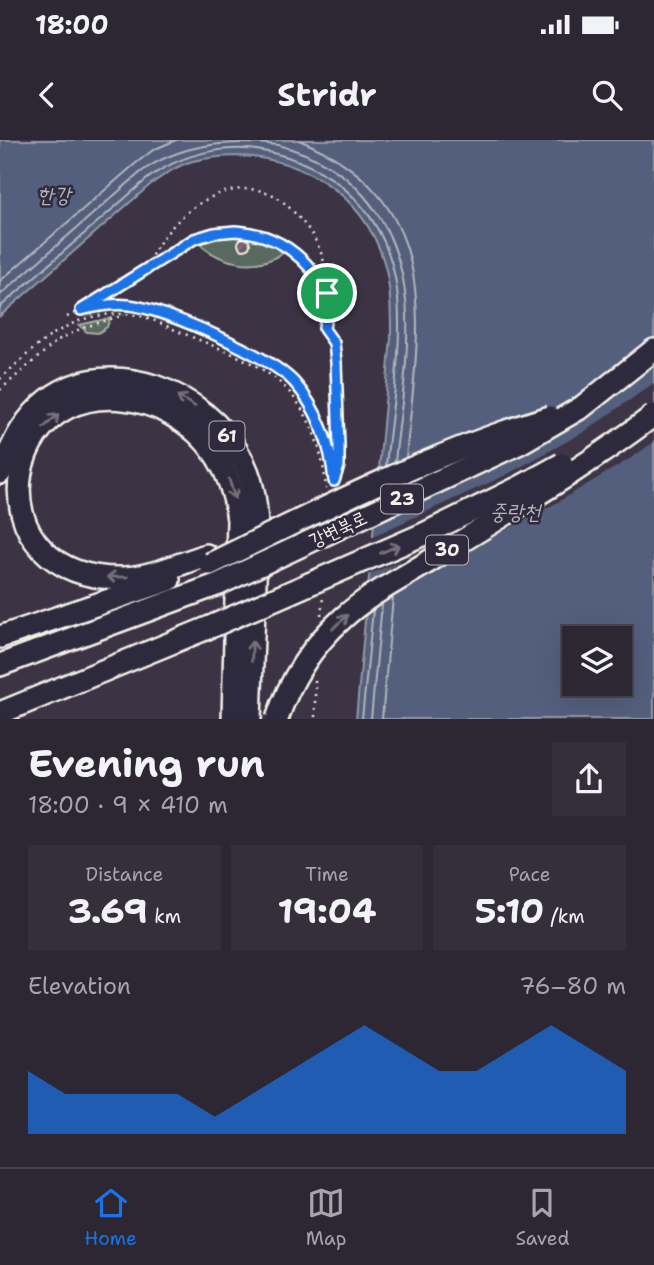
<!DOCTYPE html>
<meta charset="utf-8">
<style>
body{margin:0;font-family:"Shantell Sans","Poor Story",sans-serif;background:#352f3c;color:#f1f3f6;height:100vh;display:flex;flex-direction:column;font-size:26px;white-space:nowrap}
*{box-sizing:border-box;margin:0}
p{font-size:23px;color:#a7a5ac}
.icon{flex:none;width:38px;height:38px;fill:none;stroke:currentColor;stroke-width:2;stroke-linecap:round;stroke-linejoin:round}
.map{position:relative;height:579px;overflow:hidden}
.details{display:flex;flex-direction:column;background:#2d2734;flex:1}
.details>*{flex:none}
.fabs{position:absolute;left:562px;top:486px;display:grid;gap:14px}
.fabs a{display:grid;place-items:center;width:70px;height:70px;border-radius:0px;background:#2d2734;box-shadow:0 7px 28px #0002,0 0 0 2px #48444f;font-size:35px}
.pin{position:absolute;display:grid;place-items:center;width:60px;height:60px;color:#fff;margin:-30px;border:4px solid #fff;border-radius:50%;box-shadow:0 2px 7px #0007}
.round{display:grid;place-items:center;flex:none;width:74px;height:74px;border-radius:0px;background:#352f3c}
.headline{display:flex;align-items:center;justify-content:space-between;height:119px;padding:0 28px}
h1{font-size:38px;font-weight:700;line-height:52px}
.figures{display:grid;grid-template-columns:repeat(3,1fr);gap:10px;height:119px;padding:7px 28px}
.figures div{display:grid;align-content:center;border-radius:0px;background:#352f3c;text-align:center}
.figures b{font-size:35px;font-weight:700}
.figures small{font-size:19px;font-weight:400}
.figures p{font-size:19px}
.chart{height:196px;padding:14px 28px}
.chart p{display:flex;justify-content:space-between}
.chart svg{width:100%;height:126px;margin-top:7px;fill:#1a73e8;opacity:.7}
.status{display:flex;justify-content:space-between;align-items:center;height:49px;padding:0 35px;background:#2d2734;direction:ltr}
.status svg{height:19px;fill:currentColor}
header{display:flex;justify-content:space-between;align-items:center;height:91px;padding:0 28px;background:#2d2734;font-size:32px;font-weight:700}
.tabs{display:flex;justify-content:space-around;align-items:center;height:98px;border-top:2px solid #48444f;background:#2d2734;font-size:19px;color:#a7a5ac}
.tabs a{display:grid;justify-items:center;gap:4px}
.tabs .on{color:#1a73e8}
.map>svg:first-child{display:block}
</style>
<div class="status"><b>18:00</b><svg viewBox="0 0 49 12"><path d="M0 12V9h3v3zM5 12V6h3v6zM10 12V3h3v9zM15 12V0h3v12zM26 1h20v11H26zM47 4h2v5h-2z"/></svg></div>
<header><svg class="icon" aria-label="back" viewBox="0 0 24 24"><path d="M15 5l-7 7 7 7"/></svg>Stridr<svg class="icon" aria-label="search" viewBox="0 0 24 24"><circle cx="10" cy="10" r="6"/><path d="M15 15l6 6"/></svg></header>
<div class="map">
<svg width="654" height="579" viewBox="0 0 654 579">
<defs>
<pattern id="building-hatch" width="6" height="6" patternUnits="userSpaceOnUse" patternTransform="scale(1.75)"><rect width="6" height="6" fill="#725a65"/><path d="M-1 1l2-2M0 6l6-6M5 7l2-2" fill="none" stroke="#87727b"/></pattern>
</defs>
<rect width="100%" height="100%" fill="#3c3445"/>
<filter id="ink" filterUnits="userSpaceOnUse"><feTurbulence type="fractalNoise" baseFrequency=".0143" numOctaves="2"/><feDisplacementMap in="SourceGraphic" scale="14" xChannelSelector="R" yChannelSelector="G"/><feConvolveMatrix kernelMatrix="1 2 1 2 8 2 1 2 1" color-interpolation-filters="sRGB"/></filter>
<g filter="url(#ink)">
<g fill="#5a695f" stroke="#a7ada4" stroke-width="2">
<path d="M242,86l25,6 24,14c-29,28 -73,20 -98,-9l22,-8z"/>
<polygon points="110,178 107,187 98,193 87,192 79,185"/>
</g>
<path fill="#525f7b" stroke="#9399a7" stroke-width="2" fill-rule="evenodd" d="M0,0h654v579h-298l35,-381c0,-34 0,-67 -16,-99 -33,-67 -111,-95 -182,-78 -15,4 -29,14 -42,23l-151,132zM574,499h46v45h-46z"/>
<polygon fill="#3c3445" points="654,243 654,302 631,318 551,366 398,447 362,468 365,445 401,421 365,436 369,398 506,335 584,292"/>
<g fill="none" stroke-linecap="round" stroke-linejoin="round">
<g stroke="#b3b7bc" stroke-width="2">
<path d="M299,0c148,61 120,188 107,317"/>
<polyline points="0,141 135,24 153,10 176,0"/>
<path d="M0,155l141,-123c40,-29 89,-32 137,-27 34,9 63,24 86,51 65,75 40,176 31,266"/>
<path d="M0,167l147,-128c35,-26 82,-37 126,-26 69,17 115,66 124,137 7,52 -6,123 -11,176"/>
<polyline points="362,579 373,470"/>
<polyline points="371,579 382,464"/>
<polyline points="382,579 393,457"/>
</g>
</g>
<circle fill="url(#building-hatch)" stroke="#f4f1e8" stroke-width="2" cx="244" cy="104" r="6"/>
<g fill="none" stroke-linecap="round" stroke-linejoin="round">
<defs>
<g id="trunk">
<polyline points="582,267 654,210"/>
<path d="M0,333c13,-29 23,-54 49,-74 62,-46 157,-7 191,57 13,22 16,46 17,71l-7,192"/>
<path d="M206,415c-26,9 -53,21 -81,23 -32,1 -61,-6 -83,-29 -39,-40 -26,-115 25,-141 32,-16 72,-11 103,6 42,22 63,61 68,106l-5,199"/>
<polyline points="0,497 169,440"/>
<polyline points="0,525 219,444"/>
<polyline points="0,573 215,485"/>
</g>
</defs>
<use href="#trunk" stroke="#f4f1e8" stroke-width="26"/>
<g stroke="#f4f1e8" stroke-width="2.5" stroke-dasharray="2 5" stroke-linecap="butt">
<path d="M146,128c18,-45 70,-93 123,-75 13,5 27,21 36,32 15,18 23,42 22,65"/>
<path d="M81,170c18,-15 39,-26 59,-39 52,-32 108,-66 161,-12 12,11 27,28 29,45 1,10 -6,16 -6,25l10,14 2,19 3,85v19l-5,15"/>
<path d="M67,177c19,-10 40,-15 62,-12 35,4 138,50 163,75 17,18 27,41 35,65 4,12 10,29 4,41"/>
<path d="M0,239c28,-25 54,-53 92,-62 14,-3 29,-4 43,-2 18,3 34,13 50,19 39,17 84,30 110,65 19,25 29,59 31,90"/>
<polyline points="0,250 58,200 82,188 124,175"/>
<polyline points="321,475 323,457"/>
<polyline points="315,540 315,579"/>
</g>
<use href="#trunk" stroke="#2f2a3d" stroke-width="21"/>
<defs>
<g id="trunk-bridge">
<path d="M210,424c108,-53 225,-113 340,-147"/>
<polyline points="219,444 520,303 582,267"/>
<polyline points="215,485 424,394 522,346 562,324"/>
<path d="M277,579c13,-39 36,-74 66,-101 27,-25 62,-41 93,-61 74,-46 149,-89 218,-142"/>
</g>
</defs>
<use href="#trunk-bridge" stroke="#f4f1e8" stroke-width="26" stroke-linecap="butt"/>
<use href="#trunk-bridge" stroke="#2f2a3d" stroke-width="21"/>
</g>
<defs><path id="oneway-shaft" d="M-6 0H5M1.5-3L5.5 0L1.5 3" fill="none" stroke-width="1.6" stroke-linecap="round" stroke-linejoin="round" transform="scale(1.75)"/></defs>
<g stroke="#747079">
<use href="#oneway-shaft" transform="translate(186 261) rotate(-149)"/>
<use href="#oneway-shaft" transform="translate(51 281) rotate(-42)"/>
<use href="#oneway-shaft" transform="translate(232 349) rotate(73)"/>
<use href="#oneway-shaft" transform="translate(390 409) rotate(-23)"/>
<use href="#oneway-shaft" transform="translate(117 437) rotate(179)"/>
<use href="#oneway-shaft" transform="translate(340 482) rotate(-43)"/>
<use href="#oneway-shaft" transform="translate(252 511) rotate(-88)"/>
</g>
</g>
<g fill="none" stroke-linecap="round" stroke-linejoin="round" filter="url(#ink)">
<defs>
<path id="route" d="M235,91c36,2 62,18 83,47 5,8 10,16 11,25 2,11 -5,16 -5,26l10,14 2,19 3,85v19l-5,15c-3,-35 -16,-72 -40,-99 -24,-26 -129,-73 -165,-77 -16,-2 -32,1 -48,5l113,-71 20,-6z"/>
</defs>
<use href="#route" stroke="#fff" stroke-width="14"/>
<use href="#route" stroke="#1a73e8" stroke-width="9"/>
</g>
<g text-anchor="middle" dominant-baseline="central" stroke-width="5" stroke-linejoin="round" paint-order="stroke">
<g fill="#2f2a3d" stroke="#b9b5b5" stroke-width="2">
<rect x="209.5" y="281.5" width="35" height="29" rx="5"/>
<rect x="381" y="344.5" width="42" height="29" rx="5"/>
<rect x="426" y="395.5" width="42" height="29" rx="5"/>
</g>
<g font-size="18" font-weight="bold" fill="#f4f1e8">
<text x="227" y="296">61</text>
<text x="402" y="359">23</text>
<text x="447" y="410">30</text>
</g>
<g font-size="19" fill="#f4f1e8" stroke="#2f2a3d">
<text transform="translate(338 389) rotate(-25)">강변북로</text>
</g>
<g font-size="21" font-style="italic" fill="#b3b7bc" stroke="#2f2a3d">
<text x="54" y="55">한강</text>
<text x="515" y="372">중랑천</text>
</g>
</g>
</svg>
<div class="fabs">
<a><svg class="icon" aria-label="layers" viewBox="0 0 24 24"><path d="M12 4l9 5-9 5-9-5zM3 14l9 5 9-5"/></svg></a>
</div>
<div class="pin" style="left:327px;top:153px;background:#1e9e55"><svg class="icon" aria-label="arrive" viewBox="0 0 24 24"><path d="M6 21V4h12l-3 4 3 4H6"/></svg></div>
</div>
<section class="details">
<div class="headline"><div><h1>Evening run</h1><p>18:00 · 9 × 410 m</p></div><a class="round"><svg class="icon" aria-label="share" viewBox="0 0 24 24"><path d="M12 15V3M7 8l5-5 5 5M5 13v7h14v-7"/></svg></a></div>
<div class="figures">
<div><p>Distance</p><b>3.69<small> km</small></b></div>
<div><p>Time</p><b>19:04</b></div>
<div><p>Pace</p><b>5:10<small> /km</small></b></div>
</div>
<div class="chart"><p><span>Elevation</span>76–80 m</p>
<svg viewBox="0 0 160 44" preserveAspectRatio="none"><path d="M0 44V22L10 30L20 30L30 30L40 30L50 38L60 30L70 22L80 14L90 6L100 14L110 22L120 22L130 14L140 6L150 14L160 22V44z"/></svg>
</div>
</section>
<nav class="tabs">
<a class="on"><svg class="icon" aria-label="home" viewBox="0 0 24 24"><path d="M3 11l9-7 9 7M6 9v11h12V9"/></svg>Home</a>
<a><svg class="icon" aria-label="map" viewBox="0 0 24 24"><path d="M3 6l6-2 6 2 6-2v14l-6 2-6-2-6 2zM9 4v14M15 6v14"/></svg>Map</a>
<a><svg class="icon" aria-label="saved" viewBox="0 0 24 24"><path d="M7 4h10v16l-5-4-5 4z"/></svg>Saved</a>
</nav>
